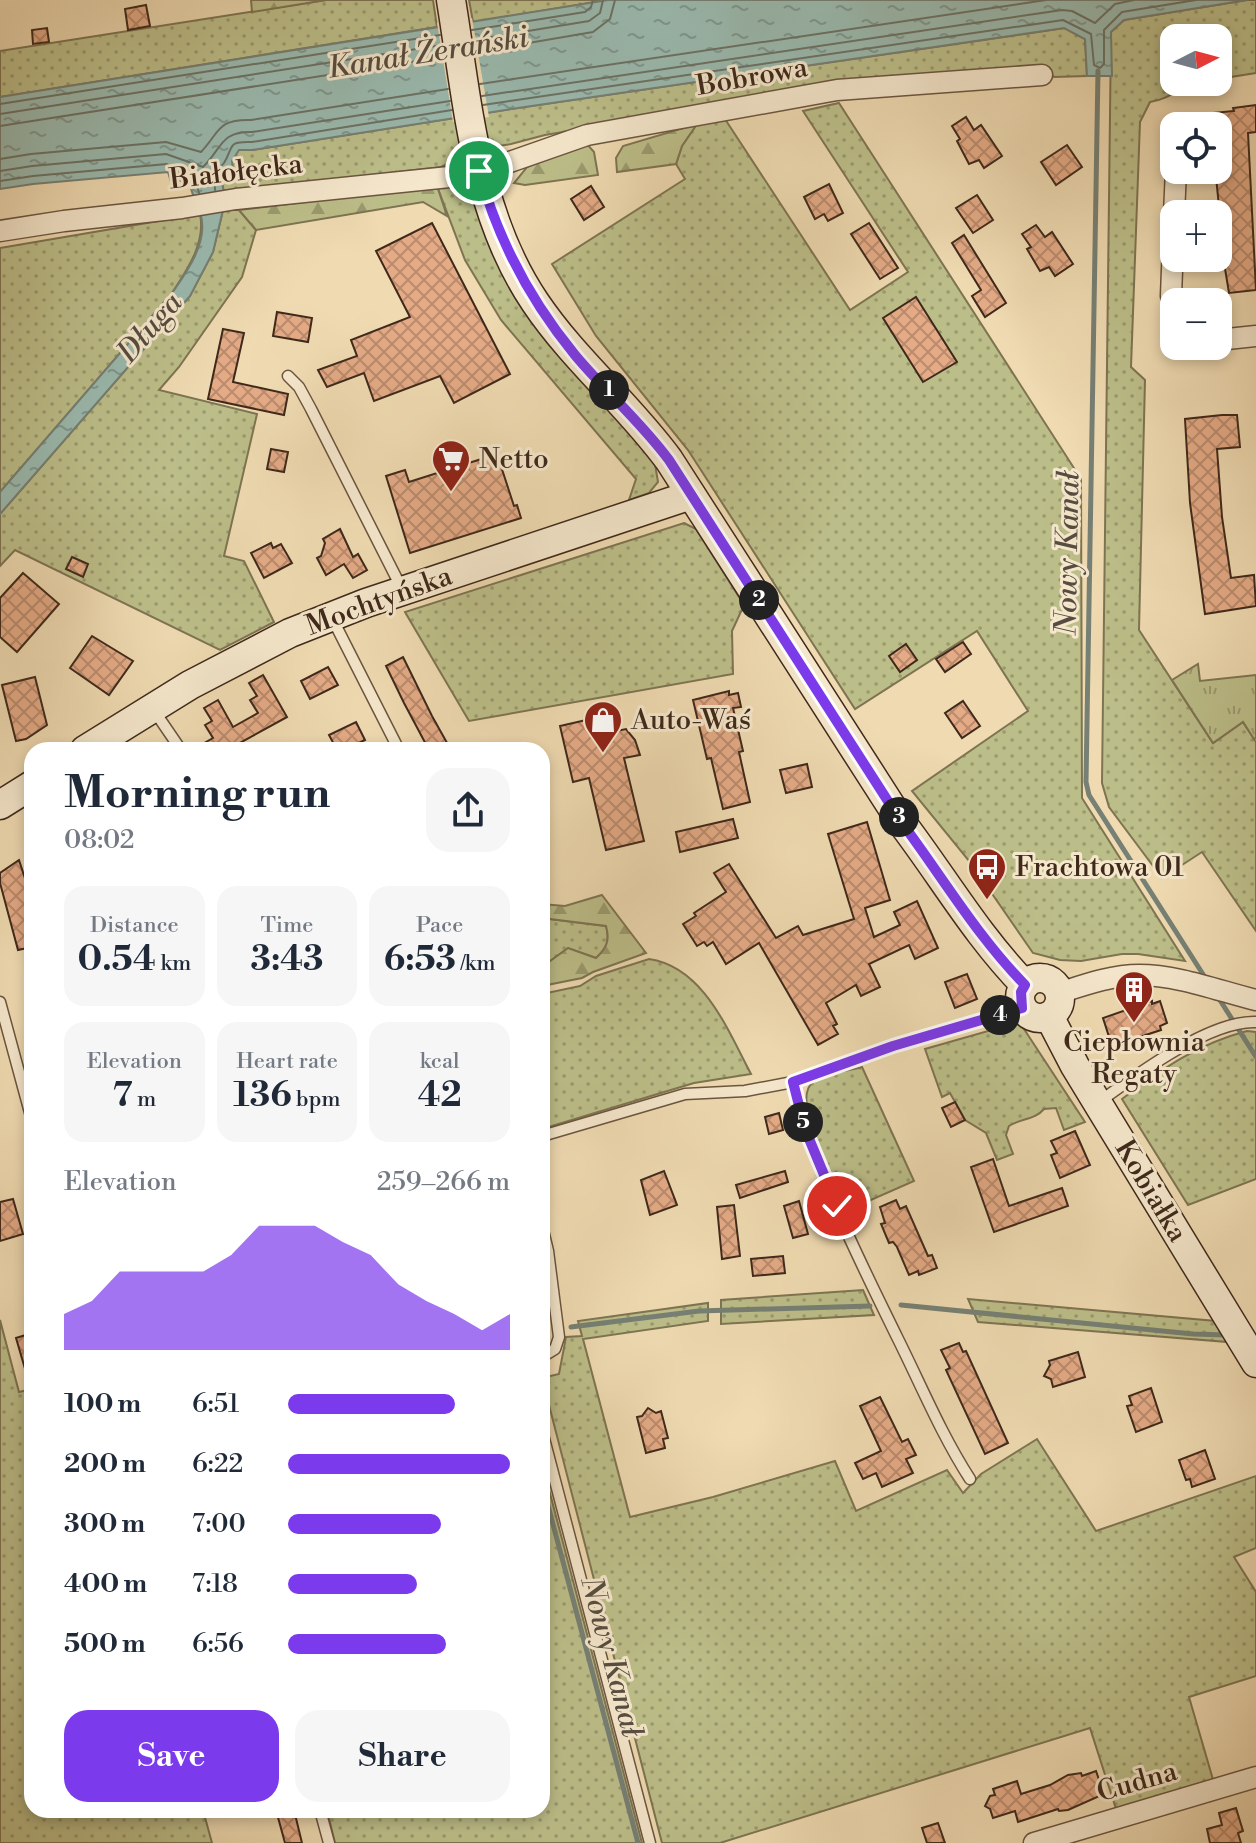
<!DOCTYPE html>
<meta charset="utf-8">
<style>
body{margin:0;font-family:"Libre Bodoni",serif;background:#f6f6f7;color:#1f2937;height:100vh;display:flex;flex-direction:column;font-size:30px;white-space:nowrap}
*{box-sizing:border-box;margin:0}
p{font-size:26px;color:#747a83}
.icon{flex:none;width:44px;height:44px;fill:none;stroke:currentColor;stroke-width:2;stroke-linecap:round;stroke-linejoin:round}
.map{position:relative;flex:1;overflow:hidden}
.sheet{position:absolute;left:24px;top:742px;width:526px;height:1076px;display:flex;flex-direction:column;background:#fff;border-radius:24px;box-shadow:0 4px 12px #0003}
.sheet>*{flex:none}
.needle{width:52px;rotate:84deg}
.tools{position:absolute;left:1160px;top:24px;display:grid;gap:16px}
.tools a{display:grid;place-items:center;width:72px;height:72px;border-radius:16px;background:#fff;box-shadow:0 4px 12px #0003;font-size:40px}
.pin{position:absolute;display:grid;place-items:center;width:68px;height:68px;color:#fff;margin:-34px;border:4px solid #fff;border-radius:50%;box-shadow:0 2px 8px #0007}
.km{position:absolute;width:40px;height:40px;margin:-20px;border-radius:50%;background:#222;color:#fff;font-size:22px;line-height:40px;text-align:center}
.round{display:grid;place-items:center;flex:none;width:84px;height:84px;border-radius:24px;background:#f6f6f7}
.summary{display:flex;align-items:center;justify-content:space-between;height:136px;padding:0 40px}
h1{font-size:44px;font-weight:700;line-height:60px}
.stats{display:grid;grid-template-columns:repeat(3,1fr);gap:12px;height:136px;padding:8px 40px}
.stats div{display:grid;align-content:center;border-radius:20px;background:#f6f6f7;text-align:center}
.stats b{font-size:34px;font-weight:700}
.stats small{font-size:22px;font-weight:400}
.stats p{font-size:22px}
.chart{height:224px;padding:16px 40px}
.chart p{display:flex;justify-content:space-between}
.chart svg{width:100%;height:144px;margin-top:8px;fill:#7c3aed;opacity:.7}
.button{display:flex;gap:16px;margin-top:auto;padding:16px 40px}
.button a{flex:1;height:92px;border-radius:24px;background:#7c3aed;color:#fff;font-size:32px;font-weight:700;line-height:92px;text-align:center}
.button a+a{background:#f6f6f7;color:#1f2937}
ul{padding:0 40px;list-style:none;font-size:26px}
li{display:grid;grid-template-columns:128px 96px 1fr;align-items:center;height:60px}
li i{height:20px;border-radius:10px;background:#7c3aed}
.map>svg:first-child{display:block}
</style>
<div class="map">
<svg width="1256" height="1843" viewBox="0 0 1256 1843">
<defs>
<pattern id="grass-dots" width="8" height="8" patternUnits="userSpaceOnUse" patternTransform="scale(2)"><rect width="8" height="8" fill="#bcbe89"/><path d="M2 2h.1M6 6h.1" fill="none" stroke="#9a9a6f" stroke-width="1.8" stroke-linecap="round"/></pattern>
<pattern id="forest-firs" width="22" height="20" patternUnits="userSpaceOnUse" patternTransform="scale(2)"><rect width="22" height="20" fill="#bcbe89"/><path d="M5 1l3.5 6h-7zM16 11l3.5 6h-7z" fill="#9a9a6f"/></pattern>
<pattern id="park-tufts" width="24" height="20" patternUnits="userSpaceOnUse" patternTransform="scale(2)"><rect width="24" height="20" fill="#bcbe89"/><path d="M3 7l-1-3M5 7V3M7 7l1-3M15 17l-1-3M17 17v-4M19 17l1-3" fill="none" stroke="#9a9a6f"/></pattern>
<pattern id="water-ripples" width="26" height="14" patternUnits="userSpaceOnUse" patternTransform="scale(2)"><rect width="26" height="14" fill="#9abaaf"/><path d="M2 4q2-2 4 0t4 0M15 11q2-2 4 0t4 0" fill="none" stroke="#7f978e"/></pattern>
<pattern id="building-cross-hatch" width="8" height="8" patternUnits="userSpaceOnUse" patternTransform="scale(2)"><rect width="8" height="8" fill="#e4ab86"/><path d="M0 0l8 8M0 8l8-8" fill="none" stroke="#ba8b6d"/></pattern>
</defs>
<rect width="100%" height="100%" fill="#efdab1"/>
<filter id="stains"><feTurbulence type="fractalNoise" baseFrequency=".0025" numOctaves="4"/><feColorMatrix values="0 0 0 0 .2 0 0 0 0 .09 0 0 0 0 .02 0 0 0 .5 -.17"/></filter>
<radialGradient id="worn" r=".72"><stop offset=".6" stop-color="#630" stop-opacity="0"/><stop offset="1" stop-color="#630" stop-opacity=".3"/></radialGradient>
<g fill="url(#grass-dots)" stroke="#7e7452" stroke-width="2">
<polygon points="326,0 433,0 437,27 0,97 0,51"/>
<polygon points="469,0 608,0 473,22"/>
<path d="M1247,0h9v73l-38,6v-41h-44v44h21c-20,6 -21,16 -45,20l-10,20 -9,245 14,13 -6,250 74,113 30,-21 13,20v189l-54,-79 -40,26 -53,-71 -7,-24 9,-751 13,-12z"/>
<polygon points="1065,28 1085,39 1087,76 1054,77 1042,65 842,85 545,135 511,144 458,152 449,163 441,167 224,192 220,174 233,172 232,161 238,150 252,150 511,109"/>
<polygon points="839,103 1081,479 1082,798 1185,961 1138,954 1122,954 1081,961 1060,960 1033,953 970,862 912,791 1028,711 977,631 855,709 688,450 596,336 552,264 685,179 676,164 682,146 697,124 725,119 850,310 908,272 803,111"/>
<polygon points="462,183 469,185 473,190 655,464 658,482 649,493 629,500 636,479 501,320 465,260 437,186"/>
<polygon points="223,210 239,210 256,230 242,277 179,367 159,390 257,414 224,556 244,561 274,622 220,650 15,550 0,566 0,514 190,296 213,252"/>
<path d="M200,214c6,29 -13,56 -28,79l-172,199v-244z"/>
<polygon points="684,523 696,529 744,605 732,631 733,674 469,721 405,612"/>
<path d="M542,918l64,8c4,15 1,22 -10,32l-28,-10 -26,19z"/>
<path d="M649,959c55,8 79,72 102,115l-57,9 -152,46v-135l38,-8 16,-10z"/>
<path d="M1016,1023l6,3 63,96 -21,8 -8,-22 -12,1c-9,11 -23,9 -35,17l-3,9 7,19 -16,6 -11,-27 -21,-13 -15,-27 -8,4 -17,-48z"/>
<path d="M1247,1031l9,1v147l-68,26 -66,-106c40,-30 75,-55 125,-68z"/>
<path d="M862,1067l52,114 -68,30c-9,-23 -57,-111 -33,-129 12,-9 35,-11 49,-15z"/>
<polygon points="863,1290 874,1315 721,1324 721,1300"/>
<polygon points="968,1299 1216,1321 1228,1342 978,1322"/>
<polygon points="708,1303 708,1321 583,1339 630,1517 713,1497 835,1461 856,1511 947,1470 963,1493 981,1474 1037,1439 1096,1531 1256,1476 1256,1548 1234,1557 1256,1592 1256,1676 1189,1697 1214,1783 1117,1812 1090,1728 720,1843 662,1843 542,1378 559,1374 566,1337 582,1336 578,1321"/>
<polygon points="0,1320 19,1392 32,1389 32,1521 25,1523 32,1550 32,1810 203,1810 212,1843 0,1843"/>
<polygon points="542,1463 642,1843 335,1843 327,1810 542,1810"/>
</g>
<g fill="url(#forest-firs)" stroke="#7e7452" stroke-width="2">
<polygon points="251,0 326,0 252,12"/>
<polygon points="697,124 682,146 676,164 617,172 616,158 623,146"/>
<polygon points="586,143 594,152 598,175 525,185 514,183 527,167"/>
<polygon points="437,186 447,216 423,202 256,230 239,210"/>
<path d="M602,895l44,58 -53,19 -11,6 -40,8v-19l26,-19 28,10c11,-10 14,-18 10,-32l-64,-8v-14l23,2z"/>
</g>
<polygon fill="url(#park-tufts)" stroke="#7e7452" stroke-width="2" points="1198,664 1200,681 1256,675 1256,738 1254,739 1243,722 1213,743 1172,680"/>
<path fill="url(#water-ripples)" stroke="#768074" stroke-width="2" d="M608,0h639l-123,20 -13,12 1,44h-25l-2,-37 -21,-11 -553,81 -259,41h-13l-7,11 1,11 -13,3 4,17 -1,18 -10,42 -23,44 -190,218v-22l172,-199c14,-20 36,-50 29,-77 -4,-12 -10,-23 -12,-36l-18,2 -3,-10 -135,12 -33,5v-92z"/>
<polygon fill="#efdab1" points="472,18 489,117 453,122 437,23"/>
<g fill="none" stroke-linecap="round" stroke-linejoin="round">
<g stroke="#6c7265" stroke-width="2">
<polyline points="472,30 585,12 591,7 593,0"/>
<polyline points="473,40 589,21 600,13 603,0"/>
<polyline points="475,52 593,32 610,19 615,0"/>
<polyline points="480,84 1046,0"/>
<polyline points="482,96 1062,10 1072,11 1095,23 1115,4 1134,0"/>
<polyline points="0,104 440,35"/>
<polyline points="483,105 1063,20 1091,34 1094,65 1100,68 1104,64 1104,30 1122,12 1196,0"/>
<polyline points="0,114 442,45"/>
<polyline points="0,126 443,57"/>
<path d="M0,159l31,-5 135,-12 35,10c19,-20 16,-33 50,-32l197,-31"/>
<path d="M0,171l32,-5 134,-12 37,13c19,-18 17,-36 49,-35l198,-31"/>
<polyline points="0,181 33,176 167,164 178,172 194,175 199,193"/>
<path d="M215,190l-1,-18c3,-4 7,-5 10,-9 10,-17 3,-22 28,-21l200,-32"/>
</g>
<g stroke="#768074" stroke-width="5">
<polyline points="1098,71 1086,782 1089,795 1206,979"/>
<polyline points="1218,997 1256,1057"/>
<polyline points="901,1305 1193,1334 1226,1335"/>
<polyline points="571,1327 699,1311 870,1306"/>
<polyline points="542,1483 638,1843"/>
</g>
</g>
<g fill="url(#building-cross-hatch)" stroke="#3f291b" stroke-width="2">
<polygon points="146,5 150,26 128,30 125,9"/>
<polygon points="47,28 49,42 33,44 32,30"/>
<polygon points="1256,105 1256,132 1248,133 1256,290 1229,293 1218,226 1221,226 1216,177 1218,176 1218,126 1215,126 1214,113 1234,111 1233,108"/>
<polygon points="966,117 974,130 981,125 1002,156 984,168 979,160 969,164 957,141 960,139 952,126"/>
<polygon points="1067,145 1082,167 1056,185 1041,162"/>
<polygon points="829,184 843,213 828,221 824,214 815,219 804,197"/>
<polygon points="591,186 604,207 584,220 571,199"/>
<polygon points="977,195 993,220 973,233 956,208"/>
<polygon points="432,223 510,374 454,403 440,376 374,401 364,373 327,387 318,370 357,356 351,340 410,317 376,251"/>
<polygon points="869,223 898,268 880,279 851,234"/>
<polygon points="1036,225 1045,237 1052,232 1073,264 1055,276 1049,267 1040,271 1027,249 1031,247 1022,234"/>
<polygon points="964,235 1006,303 985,317 972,296 981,290 952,243"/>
<polygon points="916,297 957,362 923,382 883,318"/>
<polygon points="277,312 312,318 308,342 273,336"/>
<polygon points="223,329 244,333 233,382 288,394 284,415 208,399"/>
<polygon points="1222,415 1237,415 1240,447 1217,449 1222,517 1231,578 1254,575 1256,606 1205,614 1190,503 1185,419"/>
<polygon points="271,449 288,452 284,472 267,469"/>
<polygon points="497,454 514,506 517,505 521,518 410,553 386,476 405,470 409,482"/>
<polygon points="340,529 353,557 358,554 367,570 353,578 344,564 326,575 317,558 321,556 325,543 323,539"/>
<polygon points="271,543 273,548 281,544 292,563 264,578 251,553"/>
<polygon points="72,557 88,564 83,577 66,569"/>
<polygon points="23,573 59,604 17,652 0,637 0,598"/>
<polygon points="92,636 133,661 109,695 70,668"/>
<polygon points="963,642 971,654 945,672 936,659"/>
<polygon points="906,644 917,660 900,672 889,656"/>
<polygon points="403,657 432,716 451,750 429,750 404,703 386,666"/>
<polygon points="328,667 338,685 310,699 301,681"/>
<polygon points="263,675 287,717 227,750 192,750 213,738 205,725 212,721 204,708 218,700 233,727 258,713 250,700 257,696 249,683"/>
<polygon points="35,677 47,725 26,739 16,741 2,685"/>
<polygon points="729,691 729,695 738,693 741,707 733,708 743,751 739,752 750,802 723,809 711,758 707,759 693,700"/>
<polygon points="963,701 980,726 962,738 945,713"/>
<polygon points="608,715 612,732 626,729 635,740 640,755 624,758 644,841 606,850 589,778 573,782 560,726"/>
<polygon points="356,722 365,740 344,750 337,750 329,735"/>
<polygon points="807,764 812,787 786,793 780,770"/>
<polygon points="733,819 738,838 680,852 676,832"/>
<polygon points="867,822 890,900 865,908 874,937 900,925 894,912 917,901 938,948 915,959 909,945 869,964 880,987 861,996 856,985 826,1003 837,1024 833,1026 838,1034 818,1045 759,943 726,964 713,942 707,946 704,942 697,946 683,924 696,916 694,913 726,892 714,873 729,864 776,938 798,926 803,935 854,919 828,834"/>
<polygon points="19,860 32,900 32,947 18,950 0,883 0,873"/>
<polygon points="967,974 977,999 955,1008 945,982"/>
<polygon points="1152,1001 1152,1004 1160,1001 1167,1023 1160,1026 1161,1030 1112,1046 1103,1018"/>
<polygon points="955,1102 965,1120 951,1127 942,1108"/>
<polygon points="779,1113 783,1130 769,1134 765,1117"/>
<polygon points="1075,1131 1090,1165 1060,1178 1051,1155 1057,1153 1051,1141"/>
<polygon points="993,1159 1009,1206 1062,1188 1068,1206 994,1232 971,1167"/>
<polygon points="664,1171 677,1205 650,1215 641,1180"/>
<polygon points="785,1171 788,1182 740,1198 736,1185"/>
<polygon points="13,1199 23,1234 0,1241 0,1202"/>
<polygon points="896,1200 900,1209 906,1206 928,1256 932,1255 937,1268 919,1275 918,1271 909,1275 897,1247 893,1242 889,1243 881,1224 885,1223 880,1207"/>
<polygon points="799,1201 808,1234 793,1238 784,1206"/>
<polygon points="734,1205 740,1256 722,1259 717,1207"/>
<polygon points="783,1256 785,1273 753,1276 751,1259"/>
<polygon points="32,1333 32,1378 28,1379 16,1338"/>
<polygon points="959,1343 963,1352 966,1351 1008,1443 985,1454 946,1370 950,1368 941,1350"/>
<polygon points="1078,1352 1085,1377 1053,1387 1051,1379 1044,1376 1050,1365 1049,1361"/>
<polygon points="1151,1388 1162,1422 1136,1432 1127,1406 1132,1405 1129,1396"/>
<polygon points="880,1397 902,1442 908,1439 916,1455 906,1459 913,1473 882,1487 876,1473 863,1479 855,1463 881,1451 860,1406"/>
<polygon points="648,1408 656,1413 661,1411 668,1438 663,1439 665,1448 646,1453 637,1417 642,1416"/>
<polygon points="1205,1450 1215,1479 1192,1487 1190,1479 1186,1480 1179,1460"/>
<polygon points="1096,1771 1104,1794 1068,1810 1059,1811 1058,1809 1018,1822 1015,1811 993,1818 990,1809 985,1806 990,1796 995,1795 993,1789 1017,1781 1021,1794 1050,1785 1068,1775 1081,1773 1082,1776"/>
<polygon points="1236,1808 1243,1831 1238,1833 1241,1843 1210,1843 1207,1829 1222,1825 1219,1813"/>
<polygon points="276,1810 294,1810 302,1843 285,1843"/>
<polygon points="938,1823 945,1843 927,1843 922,1828"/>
</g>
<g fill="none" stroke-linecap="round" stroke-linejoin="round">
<defs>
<g id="lane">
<polyline points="288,376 299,387 311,409 402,589"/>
<polyline points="333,620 399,750"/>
<polyline points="153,709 181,750"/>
<polyline points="0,1002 32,1120"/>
<path d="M793,1082c21,89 64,173 104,255 24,48 44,97 73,142"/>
<path d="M1099,1102c37,-27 111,-82 157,-80"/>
<polyline points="542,1136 685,1094 745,1091 793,1082 893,1046 1022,1008"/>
<polyline points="542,1226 548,1251 559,1337 555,1349 542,1357"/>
<polyline points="542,1431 650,1843"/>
<polyline points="320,1810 329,1843"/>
</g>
<g id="street">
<polyline points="1174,214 1176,170"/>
<polyline points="1174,218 1171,296 1174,305"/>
<polyline points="0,231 64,221 182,208 236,199 459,176 504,164 587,135 837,90 1042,75"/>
<polyline points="1218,340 1256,336"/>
<path d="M1059,993c25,-8 53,-18 80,-18 39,0 80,16 117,25"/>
<polyline points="1034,1843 1256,1777"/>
</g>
<g id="secondary">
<path d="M451,0c17,104 24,213 84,302 39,58 93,102 134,158l233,363c41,54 75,113 123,162"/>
<polyline points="85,750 190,685 290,633 366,603 691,495"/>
<polyline points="0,805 32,785"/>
<circle cx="1040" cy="998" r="20"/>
<polyline points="1049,1016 1075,1066 1256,1363"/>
</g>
</defs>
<use href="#lane" stroke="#6b5540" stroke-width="13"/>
<use href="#street" stroke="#6b5540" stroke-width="23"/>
<use href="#secondary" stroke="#3f291b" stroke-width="31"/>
<use href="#lane" stroke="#f5e7cc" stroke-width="10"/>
<use href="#street" stroke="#f5e7cc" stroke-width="20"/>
<use href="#secondary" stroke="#f5e7cc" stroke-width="28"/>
</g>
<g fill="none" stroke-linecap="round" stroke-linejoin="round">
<defs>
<path id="route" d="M479,171c19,69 50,128 96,184 30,36 66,67 94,105l233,363c41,55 75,113 123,162l-4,7 1,16 -129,38 -100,36 12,47 32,77"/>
</defs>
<use href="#route" stroke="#fff" stroke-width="16"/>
<use href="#route" stroke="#7c3aed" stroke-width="10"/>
</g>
<defs>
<symbol id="supermarket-pin" viewBox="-11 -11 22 30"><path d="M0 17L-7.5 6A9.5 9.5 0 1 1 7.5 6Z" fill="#8f2418" stroke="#f5e7cc"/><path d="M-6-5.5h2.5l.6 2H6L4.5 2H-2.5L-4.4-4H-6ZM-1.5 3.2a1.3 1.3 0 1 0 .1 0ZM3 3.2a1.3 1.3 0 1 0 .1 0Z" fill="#fff"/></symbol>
<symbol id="shop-pin" viewBox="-11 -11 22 30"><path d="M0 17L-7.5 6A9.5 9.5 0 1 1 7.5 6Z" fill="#8f2418" stroke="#f5e7cc"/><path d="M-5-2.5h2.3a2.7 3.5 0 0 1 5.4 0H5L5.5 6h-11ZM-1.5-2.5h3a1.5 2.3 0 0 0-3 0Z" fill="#fff"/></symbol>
<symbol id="bus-pin" viewBox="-11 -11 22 30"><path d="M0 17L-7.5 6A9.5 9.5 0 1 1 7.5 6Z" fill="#8f2418" stroke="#f5e7cc"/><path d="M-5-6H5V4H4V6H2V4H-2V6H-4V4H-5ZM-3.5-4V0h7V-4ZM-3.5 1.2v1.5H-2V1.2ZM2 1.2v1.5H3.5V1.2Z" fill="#fff"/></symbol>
<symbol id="building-pin" viewBox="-11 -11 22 30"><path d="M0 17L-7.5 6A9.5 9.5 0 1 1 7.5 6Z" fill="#8f2418" stroke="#f5e7cc"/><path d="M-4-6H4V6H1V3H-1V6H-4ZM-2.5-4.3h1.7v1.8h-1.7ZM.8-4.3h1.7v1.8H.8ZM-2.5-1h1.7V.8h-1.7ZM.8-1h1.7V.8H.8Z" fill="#fff"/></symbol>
</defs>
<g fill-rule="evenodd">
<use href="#supermarket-pin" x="429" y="437" width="44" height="60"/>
<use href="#shop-pin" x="581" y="698" width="44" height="60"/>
<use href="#bus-pin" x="965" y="845" width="44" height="60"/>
<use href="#building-pin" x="1112" y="968" width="44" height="60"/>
</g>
<g text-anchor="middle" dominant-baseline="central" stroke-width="6" stroke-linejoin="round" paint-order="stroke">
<g font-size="28" fill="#3f291b" stroke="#f5e7cc">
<text transform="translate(752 77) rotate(-10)">Bobrowa</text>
<text transform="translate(236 172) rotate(-7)">Białołęcka</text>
<text transform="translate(379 601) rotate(-20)">Mochtyńska</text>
<text transform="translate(1151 1191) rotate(59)">Kobiałka</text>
<text transform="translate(1137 1782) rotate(-16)">Cudna</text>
</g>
<g font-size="28" fill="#3f291b" stroke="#f5e7cc" text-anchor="start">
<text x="479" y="459">Netto</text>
<text x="631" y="720">Auto-Waś</text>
<text x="1015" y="867">Frachtowa 01</text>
<text x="1134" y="1042" text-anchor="middle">Ciepłownia<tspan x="1134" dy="32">Regaty</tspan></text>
</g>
<g font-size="30" font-style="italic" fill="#564d40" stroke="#f5e7cc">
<text transform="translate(428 53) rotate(-9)">Kanał Żerański</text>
<text transform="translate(150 328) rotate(-49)">Długa</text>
<text transform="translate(1068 553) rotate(-89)">Nowy Kanał</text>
<text transform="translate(611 1657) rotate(75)">Nowy Kanał</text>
</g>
</g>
<rect width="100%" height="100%" filter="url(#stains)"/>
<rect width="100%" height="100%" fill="url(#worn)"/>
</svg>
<div class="tools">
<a><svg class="needle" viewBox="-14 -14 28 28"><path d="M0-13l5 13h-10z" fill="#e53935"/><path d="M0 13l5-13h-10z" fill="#747a83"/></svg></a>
<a><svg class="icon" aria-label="locate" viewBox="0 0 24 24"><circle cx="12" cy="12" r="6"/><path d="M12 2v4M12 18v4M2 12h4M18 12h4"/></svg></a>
<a>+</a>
<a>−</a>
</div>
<div class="pin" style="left:479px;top:171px;background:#1e9e55"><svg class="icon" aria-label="arrive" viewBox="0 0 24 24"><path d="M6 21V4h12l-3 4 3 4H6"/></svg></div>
<div class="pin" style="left:837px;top:1206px;background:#d93025"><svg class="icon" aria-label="check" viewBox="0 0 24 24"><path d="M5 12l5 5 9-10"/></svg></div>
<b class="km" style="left:609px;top:390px">1</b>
<b class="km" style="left:759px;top:600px">2</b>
<b class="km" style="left:899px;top:817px">3</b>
<b class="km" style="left:1000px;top:1015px">4</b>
<b class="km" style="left:803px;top:1122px">5</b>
<section class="sheet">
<div class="summary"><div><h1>Morning run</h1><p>08:02</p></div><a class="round"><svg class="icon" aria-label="share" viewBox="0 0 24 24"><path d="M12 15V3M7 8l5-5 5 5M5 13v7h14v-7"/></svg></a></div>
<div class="stats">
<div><p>Distance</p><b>0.54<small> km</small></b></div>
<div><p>Time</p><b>3:43</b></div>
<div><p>Pace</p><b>6:53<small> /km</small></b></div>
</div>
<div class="stats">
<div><p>Elevation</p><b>7<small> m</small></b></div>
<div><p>Heart rate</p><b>136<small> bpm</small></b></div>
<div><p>kcal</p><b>42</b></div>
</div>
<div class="chart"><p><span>Elevation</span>259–266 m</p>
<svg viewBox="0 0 160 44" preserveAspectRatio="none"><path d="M0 44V33L10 29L20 20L30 20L40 20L50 20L60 15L70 6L80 6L90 6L100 11L110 15L120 24L130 29L140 33L150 38L160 33V44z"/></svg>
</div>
<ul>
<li><b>100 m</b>6:51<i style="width:75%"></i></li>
<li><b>200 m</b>6:22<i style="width:100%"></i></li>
<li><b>300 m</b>7:00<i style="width:69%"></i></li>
<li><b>400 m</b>7:18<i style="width:58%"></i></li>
<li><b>500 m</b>6:56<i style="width:71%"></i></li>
</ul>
<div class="button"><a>Save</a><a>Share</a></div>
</section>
</div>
